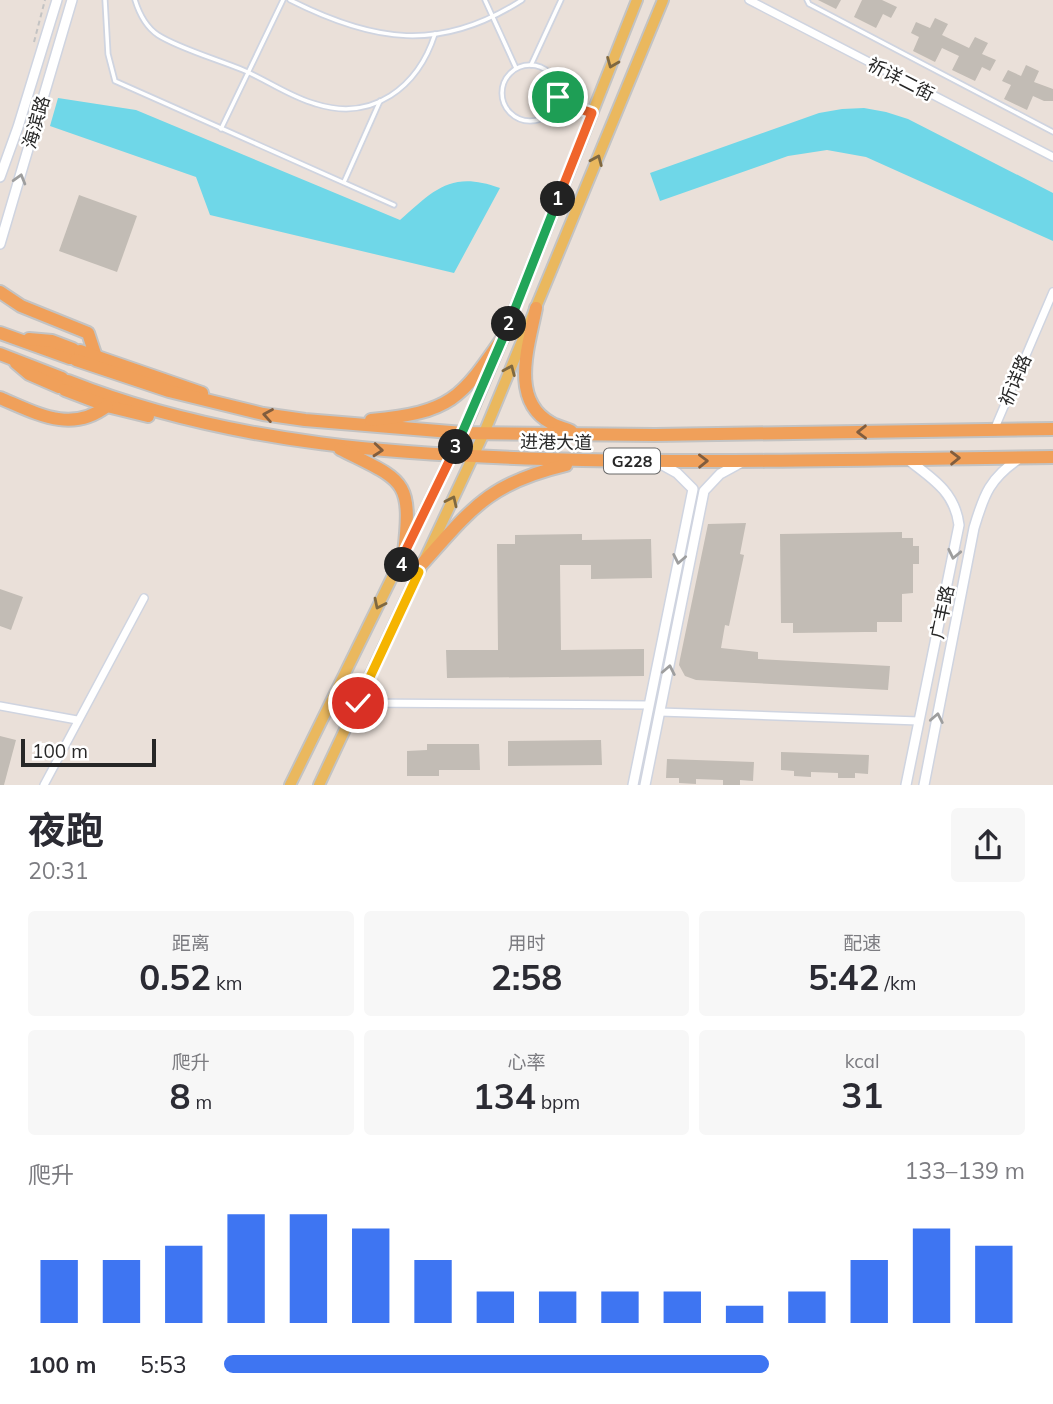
<!DOCTYPE html>
<html lang="zh">
<meta charset="utf-8">
<style>
body{margin:0;font-family:Mulish,"Noto Sans SC",sans-serif;background:#f7f7f7;color:#2b2b33;height:100vh;display:flex;flex-direction:column;font-size:26px;white-space:nowrap}
*{box-sizing:border-box;margin:0}
p{font-size:23px;color:#7c7c81}
.icon{flex:none;width:38px;height:38px;fill:none;stroke:currentColor;stroke-width:2;stroke-linecap:round;stroke-linejoin:round}
.map{position:relative;height:785px;overflow:hidden}
.panel{display:flex;flex-direction:column;background:#fff;flex:1}
.panel>*{flex:none}
.scale{position:absolute;left:21px;bottom:18px;width:135px;box-sizing:border-box;padding-left:7px;border:4px solid #272727;border-top:0;font-size:19px;line-height:24px;white-space:nowrap;color:#272727;-webkit-text-stroke:5px #fff;paint-order:stroke}
.pin{position:absolute;display:grid;place-items:center;width:60px;height:60px;color:#fff;margin:-30px;border:4px solid #fff;border-radius:50%;box-shadow:0 2px 7px #0007}
.km{position:absolute;width:35px;height:35px;margin:-18px;border-radius:50%;background:#222;color:#fff;font-size:19px;line-height:35px;text-align:center}
.round{display:grid;place-items:center;flex:none;width:74px;height:74px;border-radius:7px;background:#f7f7f7}
.headline{display:flex;align-items:center;justify-content:space-between;height:119px;padding:0 28px}
h1{font-size:38px;font-weight:700;line-height:52px}
.stats{display:grid;grid-template-columns:repeat(3,1fr);gap:10px;height:119px;padding:7px 28px}
.stats div{display:grid;align-content:center;border-radius:7px;background:#f7f7f7;text-align:center}
.stats b{font-size:35px;font-weight:700}
.stats small{font-size:19px;font-weight:400}
.stats p{font-size:19px}
.chart{height:196px;padding:14px 28px}
.chart p{display:flex;justify-content:space-between}
.chart svg{width:100%;height:126px;margin-top:7px;stroke:#3e75f2;stroke-width:6}
ul{padding:0 28px;list-style:none;font-size:23px}
li{display:grid;grid-template-columns:112px 84px 1fr;align-items:center;height:52px}
li i{height:18px;border-radius:9px;background:#3e75f2}
.map>svg:first-child{display:block}
</style>
<div class="map">
<svg width="1053" height="785" viewBox="0 0 1053 785">
<rect width="100%" height="100%" fill="#eae0d9"/>
<g fill="#6fd7e8">
<path d="M58,98l78,12 264,110c34,-30 51,-50 100,-32l-46,85 -244,-58 -14,-38 -146,-51z"/>
<polygon points="864,108 886,112 908,119 1053,193 1053,241 866,157 827,150 788,156 660,201 650,173 819,113 842,109"/>
</g>
<g fill="#c2bcb5">
<polygon points="818,0 841,0 836,9"/>
<polygon points="862,0 882,0 897,7 891,18 883,14 876,28 854,17"/>
<polygon points="935,18 948,24 942,35 969,48 975,37 988,43 982,54 996,60 990,71 982,67 975,81 952,70 959,56 942,48 935,62 913,51 919,37 911,33 916,22 930,28"/>
<polygon points="1026,65 1039,71 1034,82 1053,89 1053,101 1044,101 1033,96 1027,110 1004,99 1011,85 1002,81 1008,70 1021,76"/>
<polygon points="79,195 137,216 117,272 59,251"/>
<polygon points="746,523 740,554 744,555 729,626 725,625 721,648 758,652 758,659 890,666 888,690 696,680 685,676 679,665 680,659 708,524"/>
<polygon points="902,532 902,538 913,538 913,546 919,546 919,564 913,564 913,593 902,594 902,622 877,622 877,632 865,632 793,633 793,623 781,623 780,534"/>
<polygon points="582,534 582,540 651,539 652,578 591,579 591,565 560,565 561,650 644,649 644,676 447,678 446,650 498,650 497,544 515,544 515,535"/>
<polygon points="0,589 23,597 11,630 0,626"/>
<polygon points="0,736 16,740 4,785 0,785"/>
<polygon points="601,740 602,765 508,766 508,741"/>
<polygon points="427,744 479,744 480,770 439,770 439,776 407,776 407,751 427,750"/>
<polygon points="781,752 869,755 868,774 855,773 855,778 838,778 838,773 811,772 811,777 794,776 794,771 781,770"/>
<polygon points="667,759 754,762 753,781 740,780 740,785 723,785 723,780 696,779 696,784 679,783 679,778 666,778"/>
</g>
<g fill="none" stroke-linecap="round" stroke-linejoin="round">
<defs>
<g id="service">
<polyline points="105,0 108,54 115,81 394,205"/>
<path d="M135,0c4,13 11,27 23,35 20,13 61,25 85,35 24,10 47,27 73,34 57,18 102,-17 119,-70"/>
<path d="M290,0c83,42 150,53 232,0"/>
<polyline points="485,0 516,68"/>
<polyline points="807,0 809,4 1053,132"/>
<polyline points="531,65 561,0"/>
<circle cx="530" cy="93" r="28"/>
<polyline points="557,101 591,113"/>
<polyline points="221,129 283,0"/>
<polyline points="344,182 380,101"/>
</g>
<g id="minor">
<polyline points="749,0 1053,157"/>
<polyline points="994,430 1053,292"/>
<polyline points="358,703 649,705"/>
<polyline points="0,706 77,720"/>
<polyline points="660,712 919,721"/>
<polyline points="44,785 144,598"/>
</g>
<g id="tertiary">
<polyline points="0,177 18,127 57,0"/>
<polyline points="0,244 72,0"/>
<polyline points="633,785 693,489 677,473 659,463"/>
<polyline points="645,785 704,491 720,474 742,462"/>
<path d="M906,785l53,-260c-4,-33 -27,-47 -52,-66"/>
<path d="M924,785l50,-257c10,-34 16,-50 46,-70"/>
</g>
<g id="primary">
<polyline points="290,785 463,433 504,336 637,0"/>
<polyline points="319,785 484,433 663,0"/>
</g>
<g id="trunk">
<polyline points="0,292 21,306 88,333 96,357"/>
<path d="M536,308c-7,37 -27,92 15,115 6,4 14,5 20,8"/>
<polyline points="0,333 70,358"/>
<polyline points="29,339 52,341 73,349"/>
<polyline points="80,351 202,393"/>
<polyline points="0,354 62,378"/>
<polyline points="76,360 169,391 263,414 305,420 463,433 655,435 1053,429"/>
<polyline points="16,363 29,374 59,387"/>
<path d="M68,381c164,65 340,75 515,79 156,3 313,-1 470,-3"/>
<polyline points="65,390 107,406 148,416"/>
<path d="M0,398c36,15 71,36 107,8"/>
<path d="M371,420c80,-8 89,-20 133,-84"/>
<path d="M340,449c63,32 73,29 64,104"/>
<path d="M423,563c50,-56 67,-80 143,-98"/>
</g>
</defs>
<use href="#service" stroke="#cfd4e0" stroke-width="7"/>
<use href="#minor" stroke="#cfd4e0" stroke-width="10"/>
<use href="#tertiary" stroke="#cfd4e0" stroke-width="12"/>
<use href="#primary" stroke="#c3c3c3" stroke-width="14"/>
<use href="#trunk" stroke="#c3c3c3" stroke-width="16"/>
<polyline stroke="#c3c3c3" stroke-width="2" stroke-dasharray="5 3.5" stroke-linecap="butt" points="34,42 45,0"/>
<use href="#service" stroke="#fff" stroke-width="3.5"/>
<use href="#minor" stroke="#fff" stroke-width="7"/>
<use href="#tertiary" stroke="#fff" stroke-width="9"/>
<use href="#primary" stroke="#eab85e" stroke-width="10"/>
<use href="#trunk" stroke="#f0a05a" stroke-width="12"/>
</g>
<defs><path id="oneway-chevron" d="M-2-3.5L2.5 0L-2 3.5" fill="none" stroke-width="1.6" stroke-linecap="round" stroke-linejoin="round" transform="scale(1.75)"/></defs>
<g stroke="#7f6840">
<use href="#oneway-chevron" transform="translate(612 63) rotate(112)"/>
<use href="#oneway-chevron" transform="translate(597 160) rotate(-67)"/>
<use href="#oneway-chevron" transform="translate(510 370) rotate(-67)"/>
<use href="#oneway-chevron" transform="translate(452 501) rotate(-65)"/>
<use href="#oneway-chevron" transform="translate(379 604) rotate(116)"/>
</g>
<g stroke="#9e9e9e">
<use href="#oneway-chevron" transform="translate(20 179) rotate(-74)"/>
<use href="#oneway-chevron" transform="translate(954 554) rotate(102)"/>
<use href="#oneway-chevron" transform="translate(679 559) rotate(101)"/>
<use href="#oneway-chevron" transform="translate(669 670) rotate(-79)"/>
<use href="#oneway-chevron" transform="translate(937 718) rotate(-79)"/>
</g>
<g stroke="#815d3e">
<use href="#oneway-chevron" transform="translate(268 415) rotate(-170)"/>
<use href="#oneway-chevron" transform="translate(862 432) rotate(179)"/>
<use href="#oneway-chevron" transform="translate(378 450) rotate(5)"/>
<use href="#oneway-chevron" transform="translate(955 458) rotate(-1)"/>
<use href="#oneway-chevron" transform="translate(703 461) rotate(-1)"/>
</g>
<g fill="none" stroke-linecap="round" stroke-linejoin="round">
<defs>
<polyline id="split-1" points="558,199 592,113 557,101 558,97"/>
<polyline id="split-2" points="509,324 558,199"/>
<polyline id="split-3" points="456,447 509,324"/>
<polyline id="split-4" points="402,565 399,564 456,447"/>
<polyline id="split-5" points="370,677 419,572 402,565"/>
<polyline id="split-6" points="358,703 370,677"/>
</defs>
<use href="#split-1" stroke="#fff" stroke-width="14"/>
<use href="#split-2" stroke="#fff" stroke-width="14"/>
<use href="#split-3" stroke="#fff" stroke-width="14"/>
<use href="#split-4" stroke="#fff" stroke-width="14"/>
<use href="#split-5" stroke="#fff" stroke-width="14"/>
<use href="#split-6" stroke="#fff" stroke-width="14"/>
<use href="#split-1" stroke="#f0652b" stroke-width="9"/>
<use href="#split-2" stroke="#22a559" stroke-width="9"/>
<use href="#split-3" stroke="#22a559" stroke-width="9"/>
<use href="#split-4" stroke="#f0652b" stroke-width="9"/>
<use href="#split-5" stroke="#f5b400" stroke-width="9"/>
<use href="#split-6" stroke="#f5b400" stroke-width="9"/>
</g>
<g text-anchor="middle" dominant-baseline="central" stroke-width="5" stroke-linejoin="round" paint-order="stroke">
<rect fill="#fff" stroke="#686868" stroke-width="2" x="604" y="448.5" width="56" height="25" rx="5"/>
<g font-size="16" font-weight="bold" fill="#272727">
<text x="632" y="461">G228</text>
</g>
<g font-size="18" fill="#272727" stroke="#fff">
<text transform="translate(901 79) rotate(27)">祈详二街</text>
<text transform="translate(36 122) rotate(-74)">海滨路</text>
<text transform="translate(1015 380) rotate(-67)">祈详路</text>
<text transform="translate(556 442) rotate(1)">进港大道</text>
<text transform="translate(942 612) rotate(-78)">广丰路</text>
</g>
</g>
</svg>
<div class="scale">100 m</div>
<div class="pin" style="left:558px;top:97px;background:#1e9e55"><svg class="icon" aria-label="arrive" viewBox="0 0 24 24"><path d="M6 21V4h12l-3 4 3 4H6"/></svg></div>
<div class="pin" style="left:358px;top:703px;background:#d93025"><svg class="icon" aria-label="check" viewBox="0 0 24 24"><path d="M5 12l5 5 9-10"/></svg></div>
<b class="km" style="left:558px;top:199px">1</b>
<b class="km" style="left:509px;top:324px">2</b>
<b class="km" style="left:456px;top:447px">3</b>
<b class="km" style="left:402px;top:565px">4</b>
</div>
<section class="panel">
<div class="headline"><div><h1>夜跑</h1><p>20:31</p></div><a class="round"><svg class="icon" aria-label="share" viewBox="0 0 24 24"><path d="M12 15V3M7 8l5-5 5 5M5 13v7h14v-7"/></svg></a></div>
<div class="stats">
<div><p>距离</p><b>0.52<small> km</small></b></div>
<div><p>用时</p><b>2:58</b></div>
<div><p>配速</p><b>5:42<small> /km</small></b></div>
</div>
<div class="stats">
<div><p>爬升</p><b>8<small> m</small></b></div>
<div><p>心率</p><b>134<small> bpm</small></b></div>
<div><p>kcal</p><b>31</b></div>
</div>
<div class="chart"><p><span>爬升</span>133–139 m</p>
<svg viewBox="0 0 160 44" preserveAspectRatio="none"><path d="M5 44V22M15 44V22M25 44V17M35 44V6M45 44V6M55 44V11M65 44V22M75 44V33M85 44V33M95 44V33M105 44V33M115 44V38M125 44V33M135 44V22M145 44V11M155 44V17"/></svg>
</div>
<ul>
<li><b>100 m</b>5:53<i style="width:68%"></i></li>
</ul>
</section>
